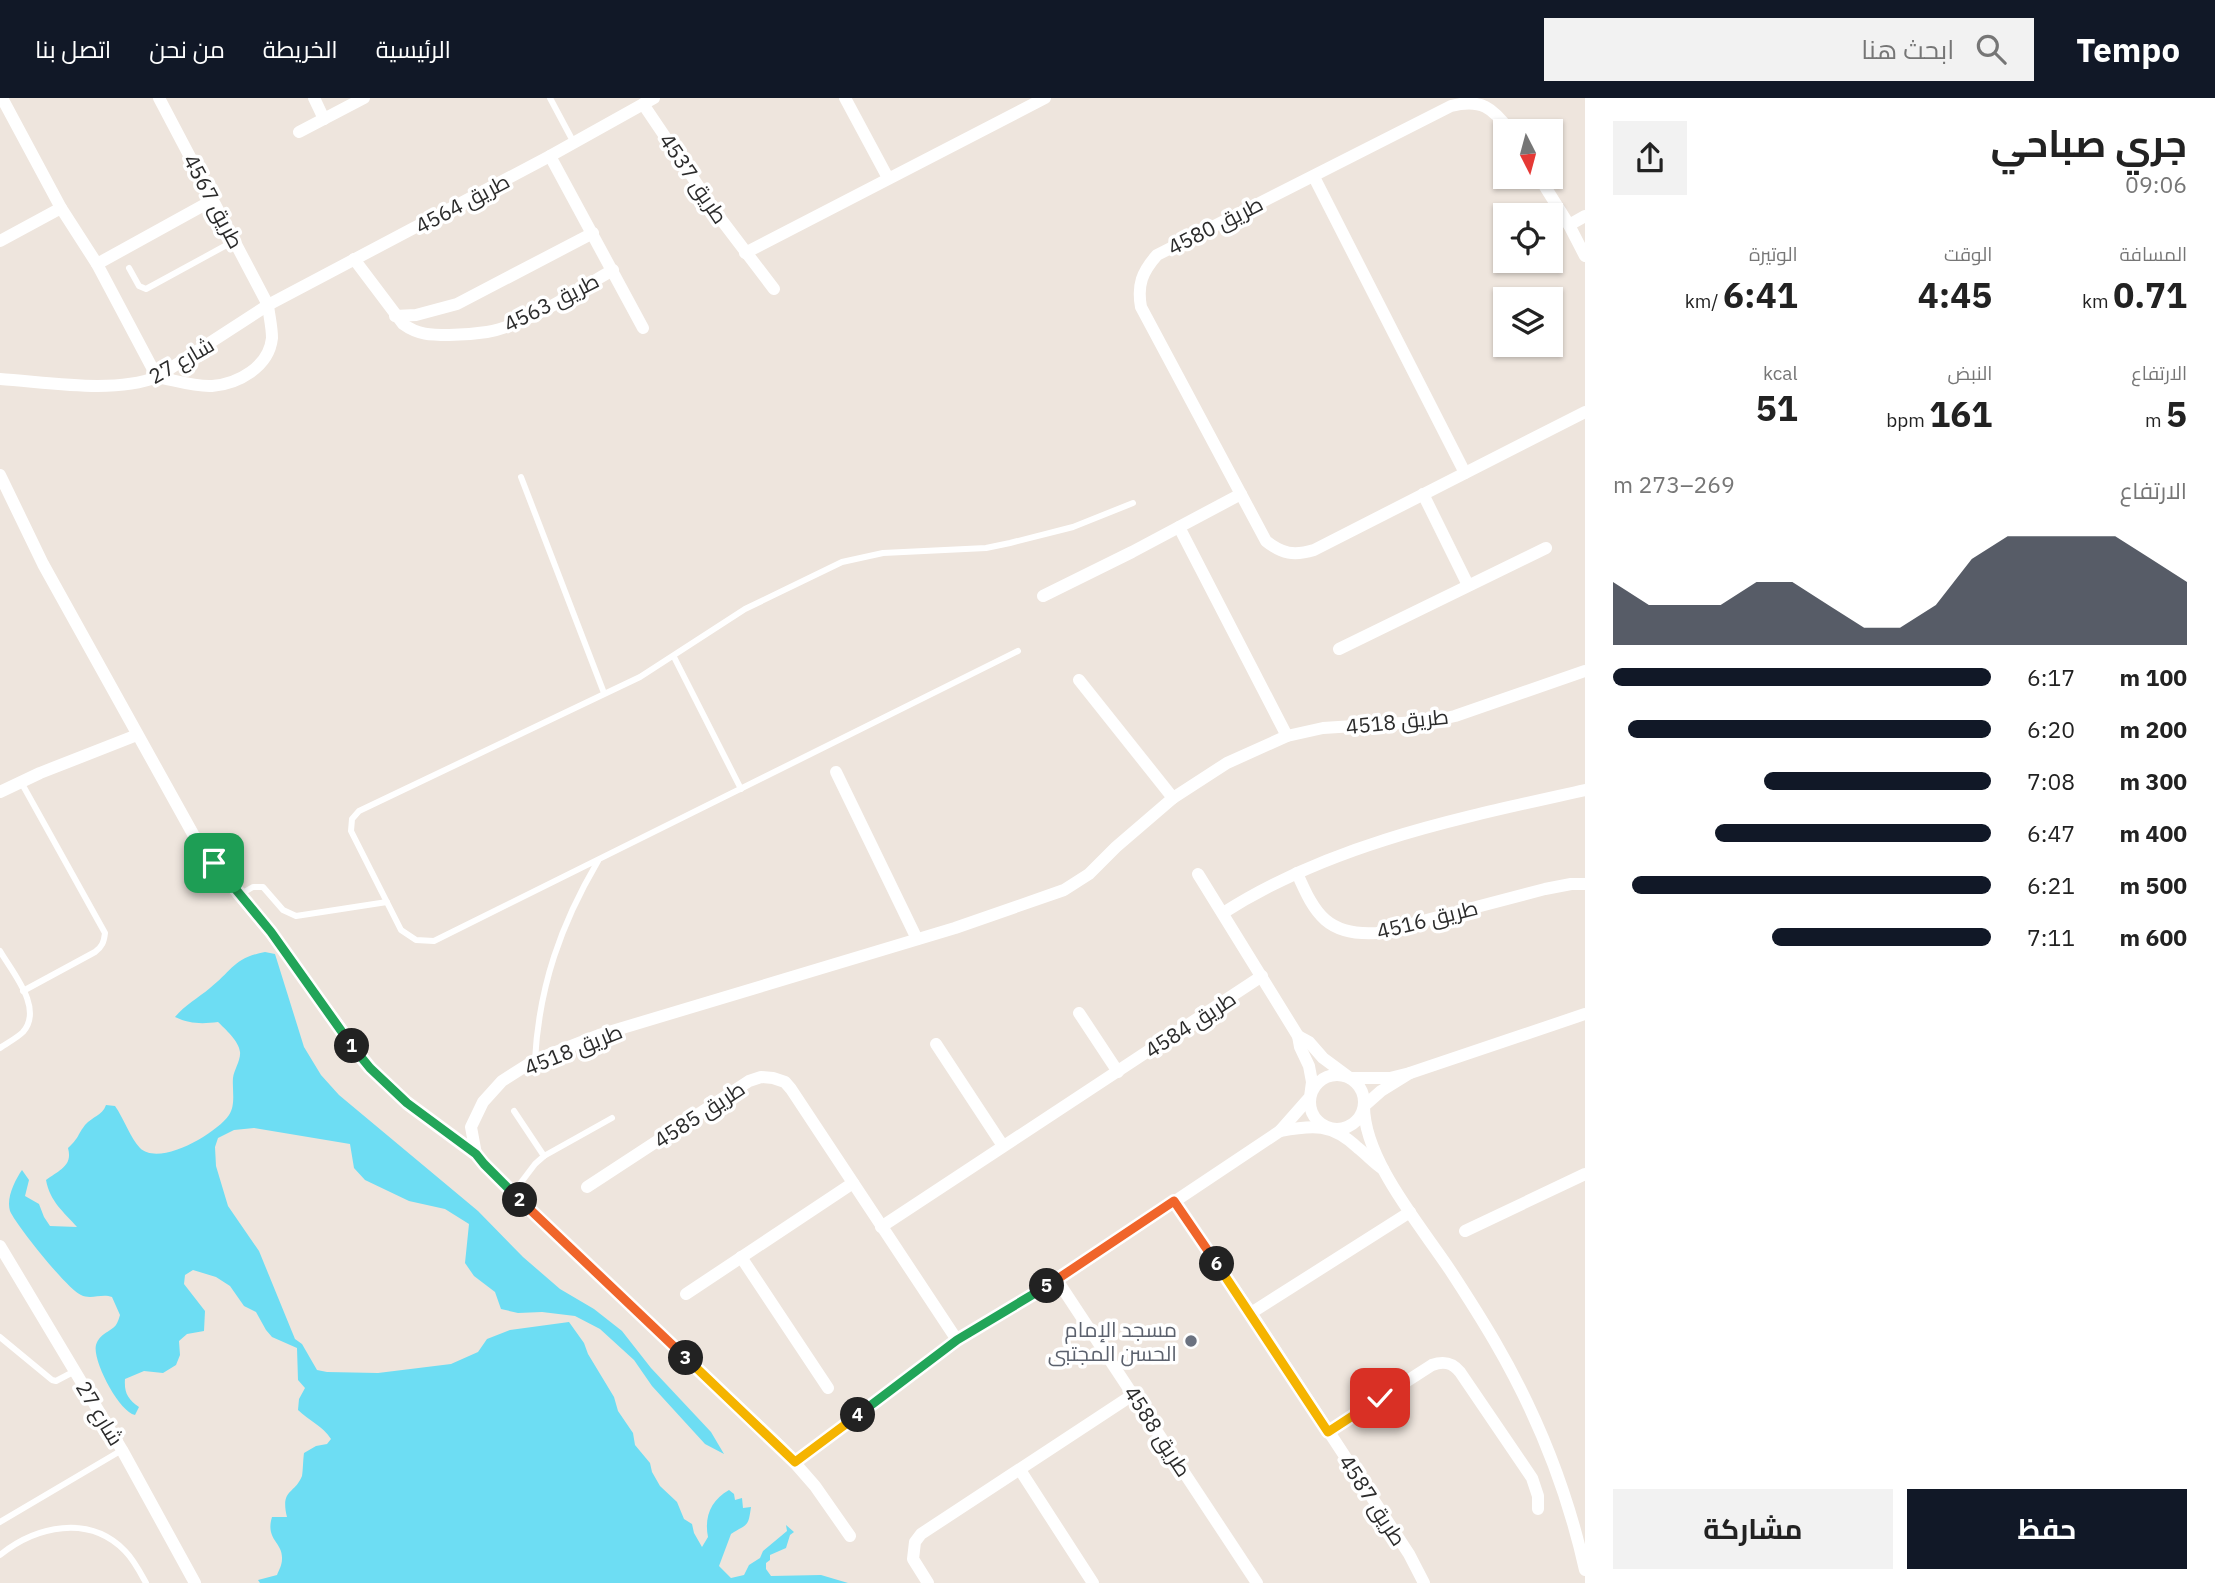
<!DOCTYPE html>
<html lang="ar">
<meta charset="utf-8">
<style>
body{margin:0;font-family:"IBM Plex Sans",Cairo,sans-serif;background:#f2f2f2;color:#222;direction:rtl;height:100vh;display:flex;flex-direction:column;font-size:26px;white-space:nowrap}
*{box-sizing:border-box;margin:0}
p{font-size:23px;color:#767676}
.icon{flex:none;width:38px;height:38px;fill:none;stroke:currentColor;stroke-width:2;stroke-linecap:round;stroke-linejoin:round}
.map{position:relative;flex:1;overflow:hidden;direction:ltr}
.sheet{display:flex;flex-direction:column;background:#fff;width:630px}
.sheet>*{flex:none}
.needle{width:46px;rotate:174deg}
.tools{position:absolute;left:1493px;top:21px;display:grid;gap:14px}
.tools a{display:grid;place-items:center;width:70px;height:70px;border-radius:0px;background:#fff;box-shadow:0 2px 5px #0004;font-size:35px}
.pin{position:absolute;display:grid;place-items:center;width:60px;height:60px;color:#fff;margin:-30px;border-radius:14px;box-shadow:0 4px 10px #0006}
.km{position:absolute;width:35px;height:35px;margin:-18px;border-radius:50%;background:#222;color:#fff;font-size:19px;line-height:35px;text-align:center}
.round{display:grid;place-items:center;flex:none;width:74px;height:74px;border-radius:0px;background:#f2f2f2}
.overview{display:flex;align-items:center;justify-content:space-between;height:119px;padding:0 28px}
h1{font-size:38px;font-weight:700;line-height:52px}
.metrics{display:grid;grid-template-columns:repeat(3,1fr);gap:10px;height:119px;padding:7px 28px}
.metrics div{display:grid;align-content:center}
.metrics b{font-size:35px;font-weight:700}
.metrics small{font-size:19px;font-weight:400}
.metrics p{font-size:19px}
.chart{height:196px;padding:14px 28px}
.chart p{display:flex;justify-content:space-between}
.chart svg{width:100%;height:126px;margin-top:7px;fill:#111827;opacity:.7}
.cta{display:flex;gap:14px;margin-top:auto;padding:14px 28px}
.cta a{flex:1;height:80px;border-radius:0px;background:#111827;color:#fff;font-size:28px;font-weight:700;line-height:80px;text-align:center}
.cta a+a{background:#f2f2f2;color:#222}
ul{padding:0 28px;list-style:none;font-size:23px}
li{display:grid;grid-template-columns:112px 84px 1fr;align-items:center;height:52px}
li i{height:18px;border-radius:9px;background:#111827}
header{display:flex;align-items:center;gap:42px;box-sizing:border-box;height:98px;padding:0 35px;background:#111827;color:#fff}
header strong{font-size:33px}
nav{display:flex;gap:38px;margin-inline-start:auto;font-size:24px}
.search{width:490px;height:63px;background:#f2f2f2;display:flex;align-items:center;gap:18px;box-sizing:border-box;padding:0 24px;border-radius:0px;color:#767676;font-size:26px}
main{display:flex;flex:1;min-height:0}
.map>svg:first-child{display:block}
</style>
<header>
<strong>Tempo</strong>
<div class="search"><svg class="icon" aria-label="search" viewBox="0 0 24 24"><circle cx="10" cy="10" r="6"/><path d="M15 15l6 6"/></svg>ابحث هنا</div>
<nav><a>الرئيسية</a><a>الخريطة</a><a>من نحن</a><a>اتصل بنا</a></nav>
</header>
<main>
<section class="sheet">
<div class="overview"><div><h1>جري صباحي</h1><p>09:06</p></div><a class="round"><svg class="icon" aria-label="share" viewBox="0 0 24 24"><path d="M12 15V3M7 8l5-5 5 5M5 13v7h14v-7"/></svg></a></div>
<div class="metrics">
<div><p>المسافة</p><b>0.71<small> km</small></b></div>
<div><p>الوقت</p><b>4:45</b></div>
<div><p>الوتيرة</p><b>6:41<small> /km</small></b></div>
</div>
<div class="metrics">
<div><p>الارتفاع</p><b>5<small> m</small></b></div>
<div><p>النبض</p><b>161<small> bpm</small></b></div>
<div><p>kcal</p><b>51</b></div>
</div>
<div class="chart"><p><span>الارتفاع</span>269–273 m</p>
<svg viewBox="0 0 160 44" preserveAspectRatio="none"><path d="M0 44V22L10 30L20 30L30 30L40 22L50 22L60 30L70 38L80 38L90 30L100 14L110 6L120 6L130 6L140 6L150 14L160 22V44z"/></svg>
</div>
<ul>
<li><b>100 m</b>6:17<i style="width:100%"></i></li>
<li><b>200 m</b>6:20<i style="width:96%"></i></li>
<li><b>300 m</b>7:08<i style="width:60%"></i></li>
<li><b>400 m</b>6:47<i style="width:73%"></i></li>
<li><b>500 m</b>6:21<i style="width:95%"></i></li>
<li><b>600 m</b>7:11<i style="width:58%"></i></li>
</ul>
<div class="cta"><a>حفظ</a><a>مشاركة</a></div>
</section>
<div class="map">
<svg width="1585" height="1485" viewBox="0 0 1585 1485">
<rect width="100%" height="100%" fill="#eee5dd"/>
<path fill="#6dddf3" d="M265,854l10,2 29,93 17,28 18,20 139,116 45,46 37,32 34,20 28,22 29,37 60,64 13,22 -19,-10 -53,-58 -18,-26 -34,-31 -25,-13 -33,-4 -24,1 -17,-4 -6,-17 -21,-16 -9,-13 4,-39 -24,-15 -36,-8 -44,-21 -11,-12 -4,-24 -96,-16 -20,2 -16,8 -3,9 1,19 12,40 31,45 36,88 7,5 15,26 10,2 51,1 73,-9 27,-12 9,-13 23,-9 59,-8 15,21 4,11 26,43 4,14 15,22 2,12 15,18 2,9 8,14 17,16 7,17 8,5 2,9 8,14 6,-10c-4,-20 3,-37 21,-47l5,4 1,6 7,-2 1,10 8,-1c-3,21 -3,16 -20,27l-12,32 12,12 13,-3 5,-10 11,-7 3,-7 24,-20 -1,-6 8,7 -4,3 -4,13 -16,7v5l-4,3v6l5,7 50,-1 27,8h-588l-2,-3 19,-5c2,-5 5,-10 5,-16 1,-17 -17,-19 -10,-42h15c-7,-28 8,-23 15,-41 1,-5 1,-16 2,-23l12,-7 11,-2 4,-5c-8,-13 -22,-18 -33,-29l1,-11 6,-11 -7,-8 -1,-32 -25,-11 -6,-7 -10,-18 -12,-6 -14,-20 -14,-9 -23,-7 -8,5 -1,9 21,27 -1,20 -17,3 -8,7 1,14 -4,10 -13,8 -19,-2 -19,8c-1,14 3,20 14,28l-4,8c-16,-3 -43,-55 -39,-70 4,-12 13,-12 20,-20 2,-3 3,-7 4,-10l-8,-18c-10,-4 -21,3 -31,-2 -14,-6 -65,-70 -71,-84 -4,-13 5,-31 12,-41l7,10 -4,16 14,8 5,13 6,9 27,1c-13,-15 -27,-25 -31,-47 13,-10 27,-14 22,-32 11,-10 10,-14 17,-23 8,-9 17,-9 21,-20l9,1c8,11 16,33 25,42 19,19 76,-14 89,-33 7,-11 3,-25 4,-37 1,-8 8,-18 7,-26 -1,-11 -15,-23 -22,-30 -16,2 -28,2 -43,-5 10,-12 23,-19 35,-29 22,-17 23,-30 55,-36z"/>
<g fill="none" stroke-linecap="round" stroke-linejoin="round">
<g stroke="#fff" stroke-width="6">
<polyline points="550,0 574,45"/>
<polyline points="129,170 139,188 146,191 234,143"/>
<polyline points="521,379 604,595"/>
<polyline points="1018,553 434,843 416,842 401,832 351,733 352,721 359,713 640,579 745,511 842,464 883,455 986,450 1010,445 1073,429 1133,405"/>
<polyline points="674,559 741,691"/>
<path d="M21,684l84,151c-1,9 -3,14 -10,19l-72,39"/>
<polyline points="239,797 253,789 263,789 283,812 296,818 387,804"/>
<path d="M0,853c12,21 44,57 23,81 -6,6 -16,11 -23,16"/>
<path d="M535,962c4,-74 26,-136 63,-199"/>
<polyline points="514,1013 544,1058"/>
<polyline points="513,1095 535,1066 544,1058 612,1020"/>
<polyline points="0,1239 52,1282 56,1283 75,1273"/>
<polyline points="0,1424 122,1352"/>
<path d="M0,1457c36,-29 89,-41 125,-4 9,9 15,21 21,32"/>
</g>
<g stroke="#fff" stroke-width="12">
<path d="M2,0l59,110 36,56 60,113c17,3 38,10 55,9 26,-2 57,-19 60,-48 0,-11 -3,-23 -4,-33l-109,-207"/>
<polyline points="314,0 324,21"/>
<polyline points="845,0 888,80"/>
<polyline points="643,6 720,120 774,191"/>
<path d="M1510,33c-17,-23 -29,-33 -59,-25l-294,149c-15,17 -20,30 -16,52l125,234c16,13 28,15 48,9l271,-138"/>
<polyline points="299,34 364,0"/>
<polyline points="550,58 643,230"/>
<polyline points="1314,79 1465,375"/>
<polyline points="1539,79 1569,127 1585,158"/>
<polyline points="1569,127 1585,118"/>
<polyline points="0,143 61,110"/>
<polyline points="745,155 1045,0"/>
<path d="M354,161l49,65c15,11 28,11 46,11 13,0 25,-1 38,-3 41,-7 90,-42 126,-62"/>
<polyline points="97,166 213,102"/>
<polyline points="395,218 416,217 457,206 593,135"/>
<path d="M0,281c47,3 114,15 157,-2l111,-72 282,-149 104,-58"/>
<polyline points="0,377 43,466 193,736 239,797 270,834 370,970 407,1005 476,1056"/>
<polyline points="1423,396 1468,487"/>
<polyline points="1179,429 1287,638"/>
<polyline points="1043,498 1132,454 1241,396"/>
<polyline points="1339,551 1546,450"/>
<polyline points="1079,582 1173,700"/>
<polyline points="836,674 917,841"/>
<polyline points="0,694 40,675 137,637"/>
<path d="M1297,775c18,42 31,63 80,60l168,-44 26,-5h14"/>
<path d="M1223,815c109,-70 237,-95 362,-123"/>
<polyline points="1079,915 1118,974"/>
<polyline points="1298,938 1309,944 1323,960 1350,980 1390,980 1410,975 1585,916"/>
<polyline points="936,946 1003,1048"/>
<path d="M1410,975l-29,18 -17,15c0,54 57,120 86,164 15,23 31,48 45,72 42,72 72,147 90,228"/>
<circle cx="1337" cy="1004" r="27"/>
<path d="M1280,1033c33,-6 52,-8 78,17 9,7 16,15 25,21"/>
<polyline points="587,1089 749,983 761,979 773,980 785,984 791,991 957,1242"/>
<polyline points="1174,1103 1251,1215 1409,1456 1424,1485"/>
<polyline points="881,1129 1262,878"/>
<polyline points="1465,1133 1585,1076"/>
<polyline points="0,1148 122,1352 195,1485"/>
<polyline points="741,1159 828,1290"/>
<polyline points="1057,1182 1257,1485"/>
<polyline points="686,1196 853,1085"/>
<polyline points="1251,1215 1410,1114"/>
<path d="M1328,1334l104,-67c11,-4 20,-3 28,7l72,106 6,18v13"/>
<polyline points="795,1364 957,1242 1057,1182 1280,1033 1310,999 1312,984 1309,968 1300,949 1298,938 1198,776"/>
<polyline points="1020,1372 1093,1485"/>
<polyline points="850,1438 815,1388 780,1348 554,1135 484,1066 476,1056 471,1029 483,1004 502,983 535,962 599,937 955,830 1064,792 1089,776 1116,749 1173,700 1227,665 1287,638 1323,630 1433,623 1455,618 1585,573"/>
<polyline points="928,1485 913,1461 915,1444 921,1436 1134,1296"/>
</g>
</g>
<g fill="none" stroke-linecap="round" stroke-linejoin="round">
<defs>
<polyline id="split-1" points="214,765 271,834 352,948"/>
<polyline id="split-2" points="352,948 370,970 407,1005 476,1056 484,1066 520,1102"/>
<polyline id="split-3" points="520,1102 686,1260"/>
<polyline id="split-4" points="686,1260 795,1364 858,1317"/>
<polyline id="split-5" points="858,1317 957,1242 1047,1188"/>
<polyline id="split-6" points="1047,1188 1174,1103 1217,1166"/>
<polyline id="split-7" points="1217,1166 1328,1334 1380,1300"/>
</defs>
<use href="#split-1" stroke="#fff" stroke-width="14"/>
<use href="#split-2" stroke="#fff" stroke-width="14"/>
<use href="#split-3" stroke="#fff" stroke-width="14"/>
<use href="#split-4" stroke="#fff" stroke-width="14"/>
<use href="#split-5" stroke="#fff" stroke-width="14"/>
<use href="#split-6" stroke="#fff" stroke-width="14"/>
<use href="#split-7" stroke="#fff" stroke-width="14"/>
<use href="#split-1" stroke="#22a559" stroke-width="9"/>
<use href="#split-2" stroke="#22a559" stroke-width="9"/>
<use href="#split-3" stroke="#f0652b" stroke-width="9"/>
<use href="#split-4" stroke="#f5b400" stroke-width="9"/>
<use href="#split-5" stroke="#22a559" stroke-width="9"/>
<use href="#split-6" stroke="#f0652b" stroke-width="9"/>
<use href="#split-7" stroke="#f5b400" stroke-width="9"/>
</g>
<circle fill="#6b7280" stroke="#fff" stroke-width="2.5" cx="1191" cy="1243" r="7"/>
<g text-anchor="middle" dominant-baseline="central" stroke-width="7" stroke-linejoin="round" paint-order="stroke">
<g font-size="21" fill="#2b2b2b" stroke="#fff">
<text transform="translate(694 80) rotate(56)">طريق 4537</text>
<text transform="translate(214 103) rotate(62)">طريق 4567</text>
<text transform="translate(462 105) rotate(-28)">طريق 4564</text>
<text transform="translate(1215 127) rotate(-27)">طريق 4580</text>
<text transform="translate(551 204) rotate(-27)">طريق 4563</text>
<text transform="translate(181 262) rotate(-30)">شارع 27</text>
<text transform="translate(1397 623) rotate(-6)">طريق 4518</text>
<text transform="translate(1427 821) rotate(-14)">طريق 4516</text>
<text transform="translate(1190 926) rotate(-33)">طريق 4584</text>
<text transform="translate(573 951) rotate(-22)">طريق 4518</text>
<text transform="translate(699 1016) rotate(-33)">طريق 4585</text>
<text transform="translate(100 1315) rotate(59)">شارع 27</text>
<text transform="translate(1158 1333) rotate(57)">طريق 4588</text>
<text transform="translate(1373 1402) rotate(57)">طريق 4587</text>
</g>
<g font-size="21" fill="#5b616d" stroke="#fff" text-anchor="end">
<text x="1177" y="1231">مسجد الإمام<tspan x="1177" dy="24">الحسن المجتبى</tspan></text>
</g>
</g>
</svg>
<div class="tools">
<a><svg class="needle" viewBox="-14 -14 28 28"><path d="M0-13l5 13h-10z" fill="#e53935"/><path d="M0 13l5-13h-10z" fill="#767676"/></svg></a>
<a><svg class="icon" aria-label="locate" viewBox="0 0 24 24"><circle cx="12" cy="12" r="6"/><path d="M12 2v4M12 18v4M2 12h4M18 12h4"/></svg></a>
<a><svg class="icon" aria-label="layers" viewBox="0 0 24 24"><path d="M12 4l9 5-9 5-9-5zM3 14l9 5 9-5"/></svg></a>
</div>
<div class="pin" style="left:214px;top:765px;background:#1e9e55"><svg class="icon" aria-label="arrive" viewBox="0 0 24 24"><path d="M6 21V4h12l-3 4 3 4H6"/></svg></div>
<div class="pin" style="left:1380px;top:1300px;background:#d93025"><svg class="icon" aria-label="check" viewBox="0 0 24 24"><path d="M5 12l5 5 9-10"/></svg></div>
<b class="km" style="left:352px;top:948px">1</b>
<b class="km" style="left:520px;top:1102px">2</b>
<b class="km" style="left:686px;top:1260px">3</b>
<b class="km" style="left:858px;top:1317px">4</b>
<b class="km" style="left:1047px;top:1188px">5</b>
<b class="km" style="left:1217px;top:1166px">6</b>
</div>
</main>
